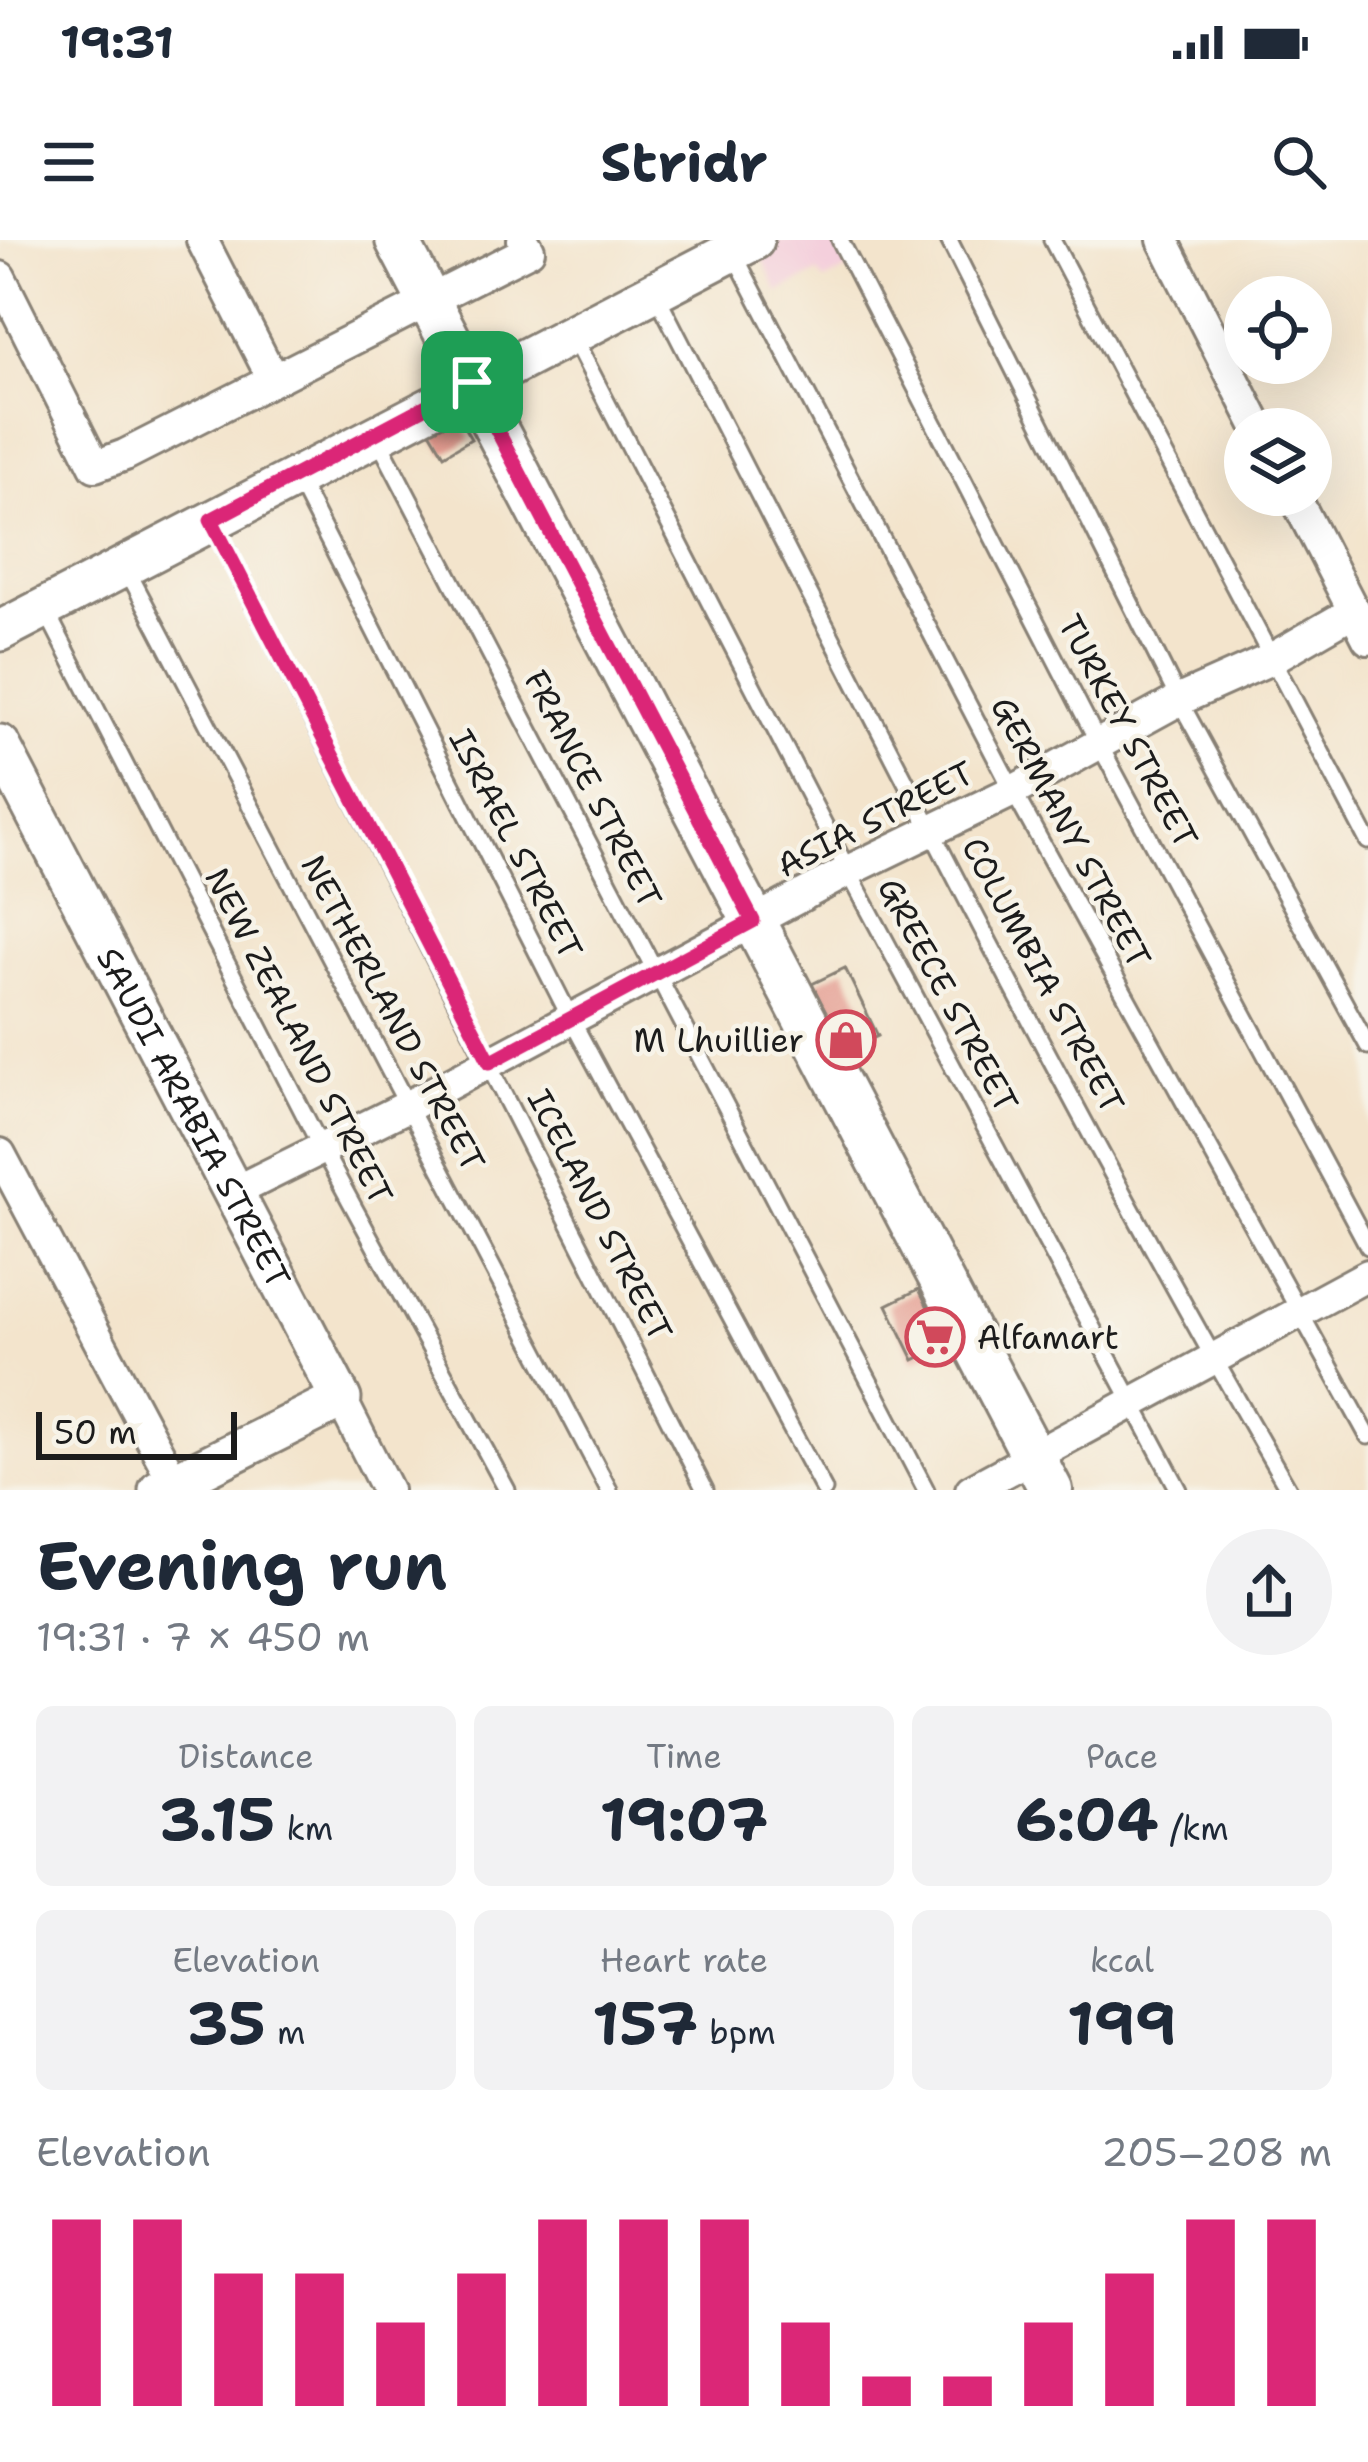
<!DOCTYPE html>
<meta charset="utf-8">
<style>
body{margin:0;font-family:"Shantell Sans",sans-serif;background:#f2f2f3;color:#1f2937;height:100vh;display:flex;flex-direction:column;font-size:45px;white-space:nowrap}
*{box-sizing:border-box;margin:0}
p{font-size:39px;color:#747a83}
.icon{flex:none;width:66px;height:66px;fill:none;stroke:currentColor;stroke-width:2;stroke-linecap:round;stroke-linejoin:round}
.map{position:relative;height:1250px;overflow:hidden}
.drawer{display:flex;flex-direction:column;background:#fff;flex:1}
.drawer>*{flex:none}
.tools{position:absolute;left:1224px;top:36px;display:grid;gap:24px}
.tools a{display:grid;place-items:center;width:108px;height:108px;border-radius:50%;background:#fff;box-shadow:0 12px 48px #0002;font-size:60px}
.scale{position:absolute;left:36px;bottom:30px;width:201px;box-sizing:border-box;padding-left:12px;border:6px solid #1c1c1c;border-top:0;font-size:33px;line-height:42px;white-space:nowrap;color:#1c1c1c;-webkit-text-stroke:9px #f7f3e8;paint-order:stroke}
.pin{position:absolute;display:grid;place-items:center;width:102px;height:102px;color:#fff;margin:-51px;border-radius:24px;box-shadow:0 6px 18px #0006}
.round{display:grid;place-items:center;flex:none;width:126px;height:126px;border-radius:63px;background:#f2f2f3}
.summary{display:flex;align-items:center;justify-content:space-between;height:204px;padding:0 36px}
h1{font-size:66px;font-weight:700;line-height:90px}
.figures{display:grid;grid-template-columns:repeat(3,1fr);gap:18px;height:204px;padding:12px 36px}
.figures div{display:grid;align-content:center;border-radius:18px;background:#f2f2f3;text-align:center}
.figures b{font-size:60px;font-weight:700}
.figures small{font-size:33px;font-weight:400}
.figures p{font-size:33px}
.chart{height:336px;padding:24px 36px}
.chart p{display:flex;justify-content:space-between}
.chart svg{width:100%;height:216px;margin-top:12px;stroke:#db2777;stroke-width:6}
.status{display:flex;justify-content:space-between;align-items:center;height:84px;padding:0 60px;background:#fff;direction:ltr}
.status svg{height:33px;fill:currentColor}
header{display:flex;justify-content:space-between;align-items:center;height:156px;padding:0 36px;background:#fff;font-size:54px;font-weight:700}
.map>svg:first-child{display:block}
</style>
<div class="status"><b>19:31</b><svg viewBox="0 0 49 12"><path d="M0 12V9h3v3zM5 12V6h3v6zM10 12V3h3v9zM15 12V0h3v12zM26 1h20v11H26zM47 4h2v5h-2z"/></svg></div>
<header><svg class="icon" aria-label="menu" viewBox="0 0 24 24"><path d="M4 6h16M4 12h16M4 18h16"/></svg>Stridr<svg class="icon" aria-label="search" viewBox="0 0 24 24"><circle cx="10" cy="10" r="6"/><path d="M15 15l6 6"/></svg></header>
<div class="map">
<svg width="1368" height="1250" viewBox="0 0 1368 1250">
<rect width="100%" height="100%" fill="#f7f3e8"/>
<filter id="ink" filterUnits="userSpaceOnUse"><feTurbulence type="fractalNoise" baseFrequency=".00833" numOctaves="2"/><feDisplacementMap in="SourceGraphic" scale="24" xChannelSelector="R" yChannelSelector="G"/><feConvolveMatrix kernelMatrix="1 2 1 2 8 2 1 2 1" color-interpolation-filters="sRGB"/></filter>
<filter id="wash" filterUnits="userSpaceOnUse"><feTurbulence type="fractalNoise" baseFrequency=".004" numOctaves="4" result="noise"/><feDisplacementMap in="SourceGraphic" scale="48" xChannelSelector="R" yChannelSelector="G"/><feGaussianBlur stdDeviation="2.7" result="paint"/><feColorMatrix in="noise" values="0 0 0 0 0 0 0 0 0 0 0 0 0 0 0 0 0 1.4 0 .05"/><feComposite in="paint" operator="in"/></filter>
<g filter="url(#wash)">
<rect width="100%" height="100%" fill="#f3e4cc"/>
<polygon fill="#f4cfdc" points="768,0 837,0 851,28 824,41 818,33 778,52 756,6"/>
<g id="blocks">
<g fill="#e3978b">
<polygon points="454,170 471,199 444,215 427,186"/>
<polygon points="845,728 878,796 845,812 812,744"/>
<polygon points="919,1049 946,1104 914,1120 887,1065"/>
</g>
</g>
</g>
<g filter="url(#ink)">
<use href="#blocks" fill-opacity="0" stroke="#888074" stroke-width="3"/>
<g fill="none" stroke-linecap="round" stroke-linejoin="round">
<defs>
<g id="service">
<polyline points="840,0 1098,502 1368,1006"/>
<polyline points="949,0 1179,460 1368,806"/>
<polyline points="1052,0 1368,601"/>
<polyline points="734,14 1013,551 1368,1196"/>
<path d="M656,54c206,401 407,806 633,1196"/>
<polyline points="572,95 848,631 1179,1250"/>
<polyline points="378,199 926,1250"/>
<polyline points="298,240 571,779 824,1250"/>
<polyline points="212,282 705,1250"/>
<polyline points="126,328 609,1250"/>
<polyline points="45,369 321,907 507,1250"/>
</g>
<g id="minor">
<polyline points="202,0 273,139"/>
<polyline points="1163,0 1259,189"/>
<polyline points="0,37 95,226 125,215 529,10 523,0"/>
<polyline points="1294,255 1368,399"/>
<polyline points="0,914 174,1242"/>
<polyline points="236,951 408,866 848,631 1013,551 1179,460 1271,419 1354,371"/>
<polyline points="341,1159 387,1250"/>
<polyline points="971,1250 1368,1035"/>
</g>
<g id="tertiary">
<polyline points="0,391 754,0"/>
<path id="s1" d="M0,505l341,654 -182,91"/>
</g>
<polyline id="secondary" points="397,0 1051,1250"/>
</defs>
<use href="#service" stroke="#888074" stroke-width="21"/>
<use href="#minor" stroke="#888074" stroke-width="36"/>
<use href="#tertiary" stroke="#888074" stroke-width="45"/>
<use href="#secondary" stroke="#888074" stroke-width="48"/>
<use href="#service" stroke="#fff" stroke-width="15"/>
<use href="#minor" stroke="#fff" stroke-width="30"/>
<use href="#tertiary" stroke="#fff" stroke-width="39"/>
<use href="#secondary" stroke="#fff" stroke-width="42"/>
</g>
</g>
<g fill="none" stroke-linecap="round" stroke-linejoin="round" filter="url(#ink)">
<defs>
<polygon id="route" points="472,142 753,681 490,822 211,280"/>
</defs>
<use href="#route" stroke="#fff" stroke-width="24"/>
<use href="#route" stroke="#db2777" stroke-width="15"/>
</g>
<defs>
<symbol id="shop-ring" viewBox="-11 -11 22 22"><circle r="9.5" fill="#f7f3e8" stroke="#d1495b" stroke-width="1.5"/><path d="M-5-2.5h2.3a2.7 3.5 0 0 1 5.4 0H5L5.5 6h-11ZM-1.5-2.5h3a1.5 2.3 0 0 0-3 0Z" fill="#d1495b"/></symbol>
<symbol id="supermarket-ring" viewBox="-11 -11 22 22"><circle r="9.5" fill="#f7f3e8" stroke="#d1495b" stroke-width="1.5"/><path d="M-6-5.5h2.5l.6 2H6L4.5 2H-2.5L-4.4-4H-6ZM-1.5 3.2a1.3 1.3 0 1 0 .1 0ZM3 3.2a1.3 1.3 0 1 0 .1 0Z" fill="#d1495b"/></symbol>
</defs>
<g fill-rule="evenodd">
<use href="#shop-ring" x="813" y="767" width="66" height="66"/>
<use href="#supermarket-ring" x="902" y="1064" width="66" height="66"/>
</g>
<g text-anchor="middle" dominant-baseline="central" stroke-width="9" stroke-linejoin="round" paint-order="stroke">
<g font-size="33" fill="#1c1c1c" stroke="#f7f3e8">
<text transform="translate(1128 491) rotate(62)">TURKEY STREET</text>
<text transform="translate(593 549) rotate(63)">FRANCE STREET</text>
<text transform="translate(875 579) rotate(-27)">ASIA STREET</text>
<text transform="translate(1071 592) rotate(62)">GERMANY STREET</text>
<text transform="translate(516 604) rotate(63)">ISRAEL STREET</text>
<text transform="translate(1043 735) rotate(62)">COLUMBIA STREET</text>
<text transform="translate(948 755) rotate(62)">GREECE STREET</text>
<text transform="translate(393 773) rotate(62)">NETHERLAND STREET</text>
<text transform="translate(299 796) rotate(63)">NEW ZEALAND STREET</text>
<text stroke="none"><textPath href="#s1" startOffset="420">SAUDI ARABIA STREET</textPath></text>
<text transform="translate(600 975) rotate(63)">ICELAND STREET</text>
</g>
<g font-size="33" fill="#1c1c1c" stroke="#f7f3e8" text-anchor="end">
<text x="804" y="800">M Lhuillier</text>
<text x="977" y="1097" text-anchor="start">Alfamart</text>
</g>
</g>
</svg>
<div class="tools">
<a><svg class="icon" aria-label="locate" viewBox="0 0 24 24"><circle cx="12" cy="12" r="6"/><path d="M12 2v4M12 18v4M2 12h4M18 12h4"/></svg></a>
<a><svg class="icon" aria-label="layers" viewBox="0 0 24 24"><path d="M12 4l9 5-9 5-9-5zM3 14l9 5 9-5"/></svg></a>
</div>
<div class="scale">50 m</div>
<div class="pin" style="left:472px;top:142px;background:#1e9e55"><svg class="icon" aria-label="arrive" viewBox="0 0 24 24"><path d="M6 21V4h12l-3 4 3 4H6"/></svg></div>
</div>
<section class="drawer">
<div class="summary"><div><h1>Evening run</h1><p>19:31 · 7 × 450 m</p></div><a class="round"><svg class="icon" aria-label="share" viewBox="0 0 24 24"><path d="M12 15V3M7 8l5-5 5 5M5 13v7h14v-7"/></svg></a></div>
<div class="figures">
<div><p>Distance</p><b>3.15<small> km</small></b></div>
<div><p>Time</p><b>19:07</b></div>
<div><p>Pace</p><b>6:04<small> /km</small></b></div>
</div>
<div class="figures">
<div><p>Elevation</p><b>35<small> m</small></b></div>
<div><p>Heart rate</p><b>157<small> bpm</small></b></div>
<div><p>kcal</p><b>199</b></div>
</div>
<div class="chart"><p><span>Elevation</span>205–208 m</p>
<svg viewBox="0 0 160 44" preserveAspectRatio="none"><path d="M5 44V6M15 44V6M25 44V17M35 44V17M45 44V27M55 44V17M65 44V6M75 44V6M85 44V6M95 44V27M105 44V38M115 44V38M125 44V27M135 44V17M145 44V6M155 44V6"/></svg>
</div>
</section>
